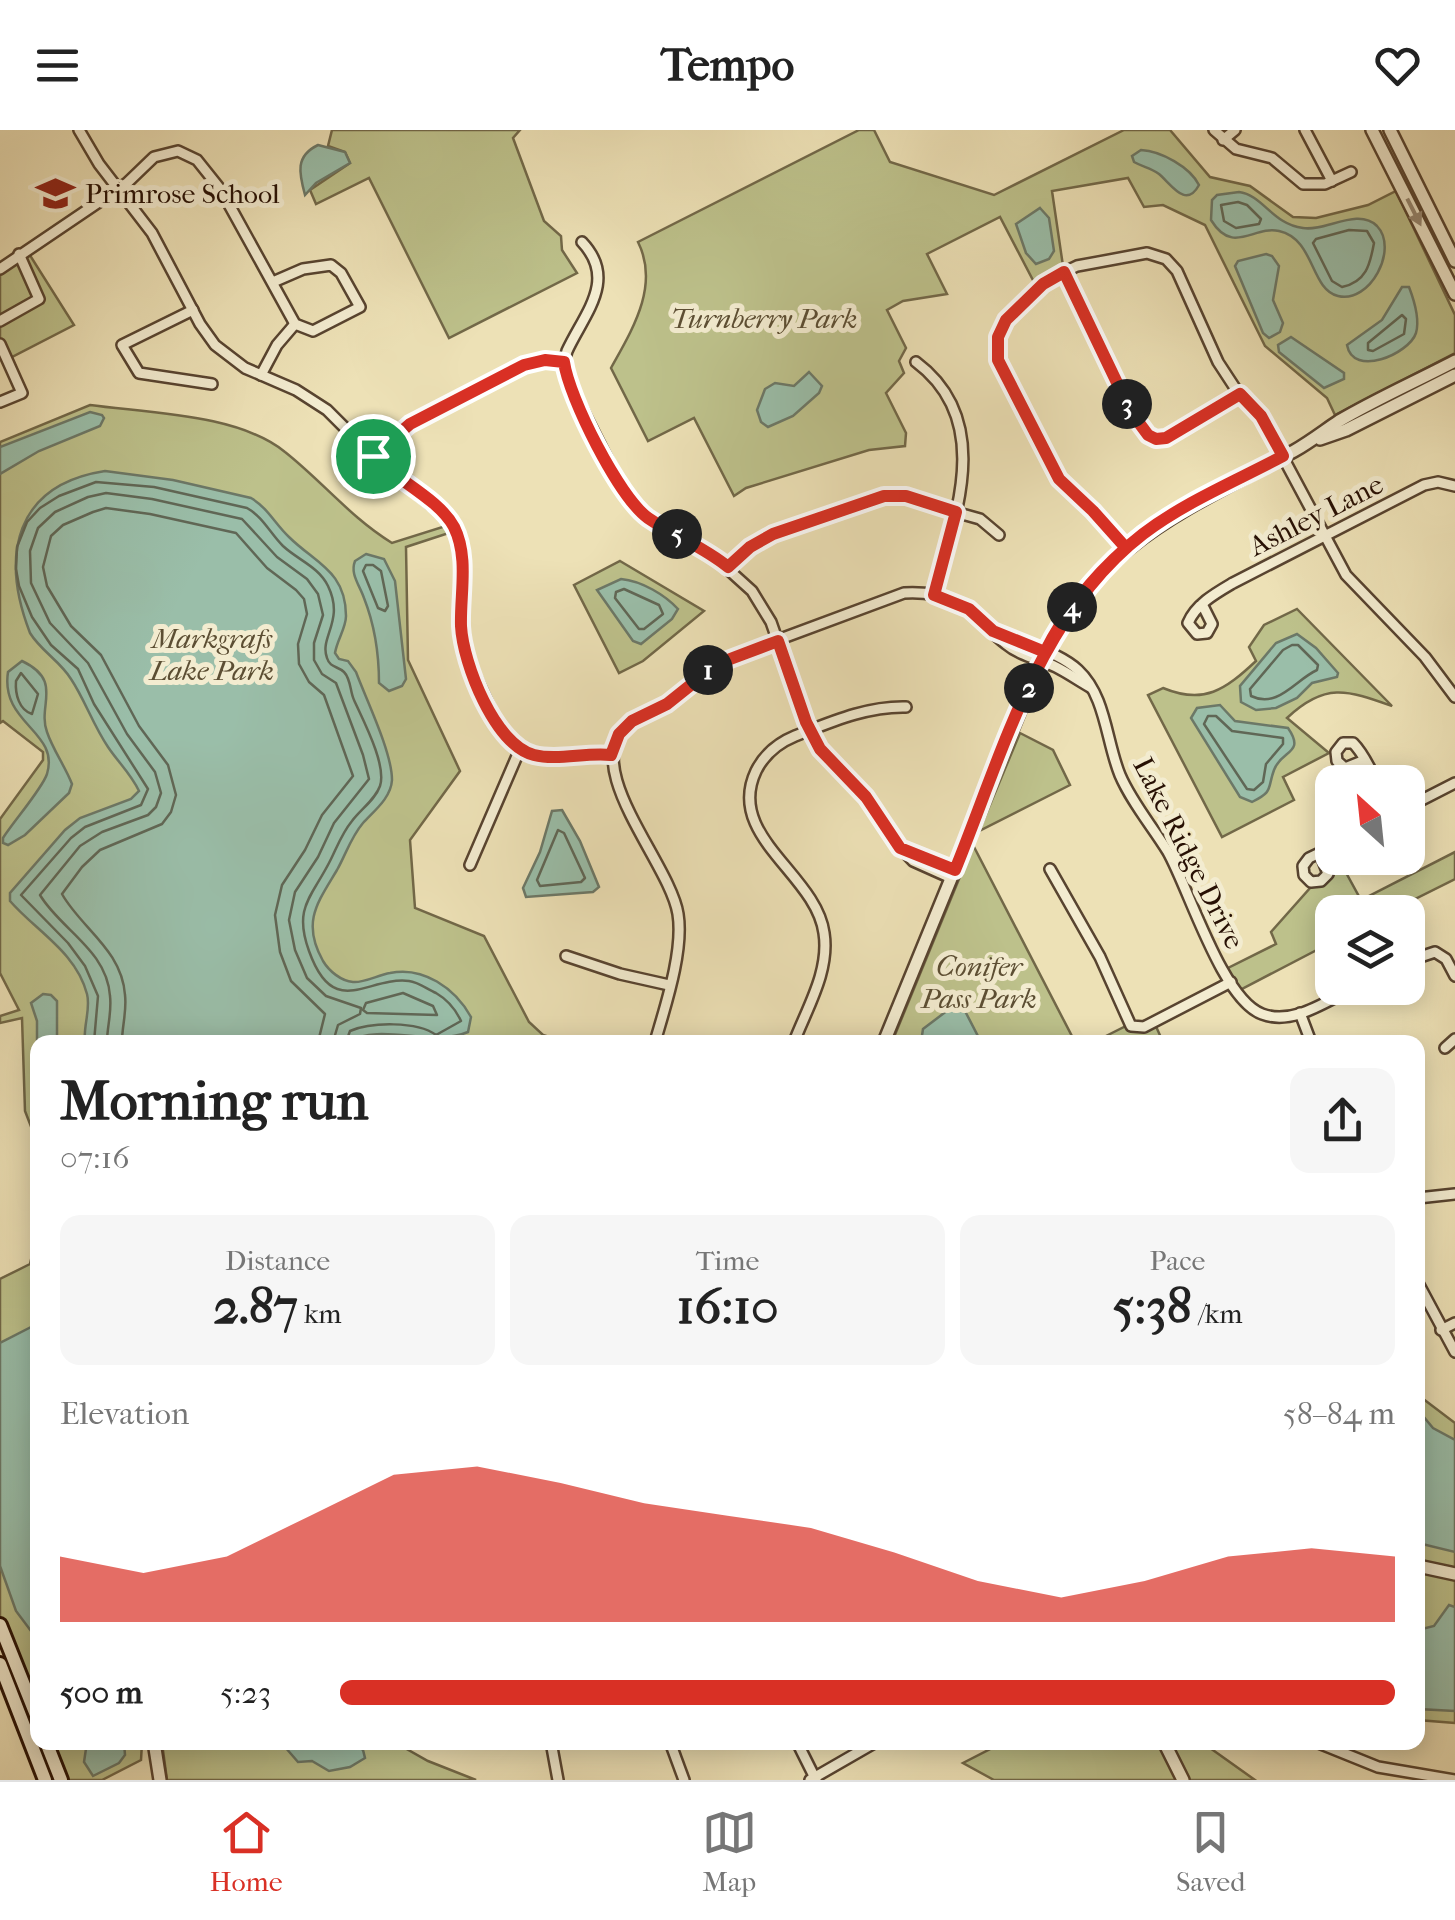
<!DOCTYPE html>
<meta charset="utf-8">
<style>
body{margin:0;font-family:"IM FELL French Canon",serif;background:#f6f6f6;color:#222;height:100vh;display:flex;flex-direction:column;font-size:38px;white-space:nowrap}
*{box-sizing:border-box;margin:0}
p{font-size:32px;color:#767676}
.icon{flex:none;width:55px;height:55px;fill:none;stroke:currentColor;stroke-width:2;stroke-linecap:round;stroke-linejoin:round}
.map{position:relative;flex:1;overflow:hidden}
.details{position:absolute;left:30px;top:905px;width:1395px;height:715px;display:flex;flex-direction:column;background:#fff;border-radius:20px;box-shadow:0 5px 25px #0003}
.details>*{flex:none}
.needle{width:65px;rotate:333deg}
.controls{position:absolute;left:1315px;top:635px;display:grid;gap:20px}
.controls a{display:grid;place-items:center;width:110px;height:110px;border-radius:20px;background:#fff;box-shadow:0 5px 25px #0003;font-size:50px}
.pin{position:absolute;display:grid;place-items:center;width:85px;height:85px;color:#fff;margin:-42px;border:5px solid #fff;border-radius:50%;box-shadow:0 2px 10px #0007}
.km{position:absolute;width:50px;height:50px;margin:-25px;border-radius:50%;background:#222;color:#fff;font-size:28px;line-height:50px;text-align:center}
.round{display:grid;place-items:center;flex:none;width:105px;height:105px;border-radius:20px;background:#f6f6f6}
.headline{display:flex;align-items:center;justify-content:space-between;height:170px;padding:0 30px}
h1{font-size:55px;font-weight:800;line-height:75px}
.figures{display:grid;grid-template-columns:repeat(3,1fr);gap:15px;height:170px;padding:10px 30px}
.figures div{display:grid;align-content:center;border-radius:20px;background:#f6f6f6;text-align:center}
.figures b{font-size:50px;font-weight:800}
.figures small{font-size:28px;font-weight:400}
.figures p{font-size:28px}
.chart{height:280px;padding:20px 30px}
.chart p{display:flex;justify-content:space-between}
.chart svg{width:100%;height:180px;margin-top:10px;fill:#d93025;opacity:.7}
ul{padding:0 30px;list-style:none;font-size:32px}
li{display:grid;grid-template-columns:160px 120px 1fr;align-items:center;height:75px}
li i{height:25px;border-radius:12px;background:#d93025}
header{display:flex;justify-content:space-between;align-items:center;height:130px;padding:0 30px;background:#fff;font-size:45px;font-weight:800}
.tab-bar{display:flex;justify-content:space-around;align-items:center;height:140px;border-top:2px solid #e0e0e0;background:#fff;font-size:28px;color:#767676}
.tab-bar a{display:grid;justify-items:center;gap:5px}
.tab-bar .active{color:#d93025}
.map>svg:first-child{display:block}
</style>
<header><svg class="icon" aria-label="menu" viewBox="0 0 24 24"><path d="M4 6h16M4 12h16M4 18h16"/></svg>Tempo<svg class="icon" aria-label="heart" viewBox="0 0 24 24"><path d="M12 20l-8-8c-3-5 5-10 8-4 3-6 11-1 8 4z"/></svg></header>
<div class="map">
<svg width="1455" height="1650" viewBox="0 0 1455 1650">
<rect width="100%" height="100%" fill="#ede1b6"/>
<filter id="stains"><feTurbulence type="fractalNoise" baseFrequency=".002" numOctaves="4"/><feColorMatrix values="0 0 0 0 .2 0 0 0 0 .09 0 0 0 0 .02 0 0 0 .5 -.17"/></filter>
<radialGradient id="worn" r=".72"><stop offset=".6" stop-color="#630" stop-opacity="0"/><stop offset="1" stop-color="#630" stop-opacity=".3"/></radialGradient>
<g fill="#bdc18b" stroke="#726848" stroke-width="2.5">
<polygon points="332,0 520,0 513,8 544,91 561,106 562,120 577,143 449,208 369,48 316,74 310,60 350,33 345,22 328,16"/>
<path d="M859,0h15l16,32 104,33 130,-65h46l40,47 40,9 43,31 23,1 52,-13 28,-14 59,124v38l-120,62 -8,-17 -62,-52 -60,-121 -42,-20 -19,2 -16,-29 -76,13 11,75 -28,18 -35,-67 -73,37 20,40 -44,7 -16,9 19,38 -7,13 5,12 -18,20 20,40 -1,13 -36,4 -123,38 -12,8 -40,-78 -46,23 -37,-73c21,-38 49,-82 27,-126z"/>
<polygon points="26,119 74,195 8,229 0,214 0,139"/>
<path d="M90,275c58,8 149,9 195,47 38,30 65,65 107,91l60,-19 3,7 -49,16 2,113 52,111 -50,69 5,68 69,28 45,86 14,13 22,7h-527l-1,100 -12,-31 -3,-93 -22,5v-7l19,-6 -19,-37v-154l43,-59v-8l-40,-31 -3,2v-281z"/>
<polygon points="620,431 704,481 643,531 619,543 574,455"/>
<path d="M1297,479l95,97c-45,-16 -67,-24 -105,12l42,35 -46,24 11,23 -72,37 -74,-142 15,-7c41,17 62,2 93,-27l-7,-14 15,-22z"/>
<polygon points="1020,603 1053,620 1070,655 979,701"/>
<polygon points="973,715 1075,912 892,912"/>
<polygon points="1455,722 1455,749 1389,782 1332,782 1332,812 1236,862 1224,840 1276,814 1271,802 1311,757 1322,756 1330,749 1332,726 1338,728 1361,770"/>
<polygon points="1154,892 1163,912 1094,912 1130,894"/>
<polygon points="37,1103 37,1590 0,1495 0,1149 30,1134"/>
<polygon points="1418,1265 1455,1293 1455,1593 1418,1590"/>
<polygon points="46,1613 142,1613 141,1630 102,1650 61,1650"/>
<polygon points="162,1613 396,1613 428,1631 476,1650 167,1650"/>
<polygon points="991,1613 1203,1613 1255,1650 994,1650 963,1633 994,1617"/>
</g>
<g fill="#9abea9" stroke="#6c7867" stroke-width="2.5">
<path d="M318,15l27,7 5,11 -34,20 -11,12c-6,-22 -10,-39 13,-50z"/>
<path d="M1141,20c20,1 49,17 58,35 -13,24 -27,0 -40,-11 -8,-6 -16,-7 -25,-12l-2,-6z"/>
<path d="M1239,62c24,3 33,32 64,36 22,4 55,-21 74,-2 22,23 -7,78 -39,70 -28,-7 -23,-57 -59,-65 -25,-6 -46,25 -68,-11l1,-20 5,-5z"/>
<polygon points="1040,78 1049,88 1054,121 1049,129 1036,134 1026,123 1016,94"/>
<polygon points="1266,124 1272,126 1279,136 1273,170 1283,193 1280,202 1269,208 1263,203 1235,136 1238,131"/>
<path d="M1402,157h7c5,13 11,32 7,46 -7,21 -63,45 -69,12l35,-25z"/>
<polygon points="1291,207 1344,243 1344,249 1324,258 1279,222 1278,215"/>
<polygon points="809,242 822,256 819,263 793,286 768,297 761,292 757,280 765,259 775,253 794,256"/>
<polygon points="90,282 102,285 104,288 100,296 39,321 0,344 0,317"/>
<path d="M105,341l68,9 78,18c17,10 24,26 38,39 26,26 57,34 57,79 0,12 -9,24 -11,37l4,6 9,2 8,11c10,27 36,80 36,108 -1,18 -18,31 -29,43 -12,14 -17,31 -26,47 -19,32 -36,52 -14,91 6,10 18,20 30,21 11,1 25,-7 37,-9 33,-7 65,15 81,44l-3,15c-38,16 -85,-10 -121,10h-262c-2,-16 6,-33 2,-48 -11,-42 -51,-63 -77,-93v-8l55,-63 15,-12 51,-19 8,-8c-8,-17 -21,-29 -31,-44 -15,-22 -23,-47 -37,-68 -11,-18 -30,-28 -41,-46 -30,-78 -15,-148 75,-162z"/>
<path d="M366,424l18,5 11,22 11,98 -4,7 -13,5 -10,-8c0,-30 -4,-57 -15,-85 -5,-14 -14,-24 -9,-37z"/>
<path d="M621,449c21,2 44,16 57,30l-6,10 -31,25 -8,-3 -36,-51z"/>
<polygon points="1297,504 1316,518 1338,543 1337,547 1312,553 1297,568 1276,578 1256,580 1241,572 1240,556 1276,513"/>
<path d="M22,531c42,20 15,44 25,71 6,18 18,34 25,52l-3,9 -44,42 -17,10 -5,-2v-5c10,-16 39,-49 44,-64 13,-43 -47,-50 -39,-102z"/>
<path d="M1220,575l15,16 53,7c18,26 -7,22 -14,42 -7,19 0,21 -22,32l-12,-5 -49,-79 6,-10z"/>
<polygon points="562,680 580,711 599,757 593,762 526,767 523,758 540,722 552,681"/>
<polygon points="43,864 51,865 57,871 57,912 38,912 37,951 37,891 31,873"/>
<polygon points="959,876 965,881 981,912 921,912 923,899 952,877"/>
<polygon points="37,1194 37,1509 16,1481 0,1436 0,1213"/>
<polygon points="1418,1280 1433,1298 1455,1310 1455,1422 1418,1413"/>
<polygon points="1449,1475 1455,1477 1455,1581 1418,1579 1418,1500 1434,1496"/>
<polygon points="87,1612 124,1613 125,1625 119,1633 93,1646 84,1632"/>
<polygon points="286,1613 354,1613 363,1620 365,1628 350,1637 329,1641 312,1631 298,1632 285,1617"/>
</g>
<g fill="none" stroke-linecap="round" stroke-linejoin="round">
<g stroke="#606756" stroke-width="2.5">
<polygon points="1238,72 1247,75 1261,89 1259,94 1236,98 1224,91 1221,75"/>
<path d="M1349,100l18,1 7,12c-4,22 -8,39 -32,44l-10,-6 -19,-38 3,-4z"/>
<polygon points="1402,185 1406,189 1404,204 1373,221 1368,220 1368,213"/>
<polygon points="366,435 373,435 381,441 388,476 385,481 378,478 363,441"/>
<polygon points="624,459 659,475 663,484 644,499 639,499 615,468 616,462"/>
<path d="M1292,515h6l20,20 -1,5c-22,10 -39,39 -66,26l-1,-7 33,-39z"/>
<path d="M21,543l17,21 -6,20c-13,-4 -17,-20 -16,-33z"/>
<polygon points="1208,586 1216,586 1232,601 1283,608 1283,614 1266,634 1263,652 1254,660 1247,659 1204,594"/>
<polygon points="558,700 564,703 585,748 581,752 540,756 537,750"/>
<polygon points="403,863 433,876 437,885 367,883 363,880 366,873"/>
<path d="M94,912l4,-46 -13,-30 -17,-23 -47,-48 50,-57 14,-11 56,-22 7,-16 -54,-85 -16,-35 -27,-24 -19,-28 -13,-31 -3,-17 1,-22 10,-25 13,-14 19,-12 37,-14 58,5 93,21c16,9 23,25 36,38 15,14 36,21 45,40 17,35 -9,51 -1,72 3,10 11,8 17,14 7,7 6,20 10,28 9,20 33,65 26,86 -5,14 -19,23 -28,35 -10,12 -15,26 -22,40 -18,36 -37,46 -21,90 25,70 58,25 100,30 9,1 18,8 27,12 12,7 19,15 25,28l-25,14c-19,-14 -65,-13 -86,-4l-4,11"/>
<path d="M107,912c0,-15 5,-30 3,-46 -3,-46 -50,-67 -70,-101l40,-49 22,-14 46,-17 8,-8 5,-14 -6,-21 -28,-38 -39,-71 -38,-40 -19,-40 -1,-32 8,-23 17,-16 33,-15 18,-4 46,6 90,20 35,38 30,22 11,15 5,21 -9,28v17l8,14 14,9 27,72 6,24 -35,44 -16,34 -23,35 -6,28 6,30 12,28 19,18 35,12 -1,6 -22,11 -5,17"/>
<path d="M122,912c0,-16 5,-31 3,-47 -3,-45 -44,-67 -63,-101l20,-27 18,-17 62,-26 9,-12 5,-17 -8,-30 -29,-39 -38,-71 -30,-29 -24,-40 -4,-19 8,-31 12,-11 30,-13 13,-4 44,6 86,19 31,35 29,22 8,9 3,15 -9,30 1,20 10,18 15,13 29,81 -31,39 -17,35 -23,35 -7,30 5,37 11,29 34,33 -7,28"/>
</g>
<defs>
<g id="minor">
<polyline points="79,0 99,34 152,103 200,194 215,215 245,238 296,260 327,280 384,337 449,389 461,421 461,499 465,524 502,604 516,617 538,626 611,625"/>
<polyline points="1214,0 1236,19 1272,28 1303,54 1325,54 1351,42"/>
<polyline points="1305,0 1332,51"/>
<polyline points="1223,10 1235,0"/>
<path d="M582,112c36,38 2,72 -15,109l-3,11 2,15 59,117 24,24 61,35 42,38 19,31 35,100 14,27 45,48 26,41 22,23 38,17"/>
<polyline points="0,139 127,53 154,27 178,21 197,30 221,60 295,194 313,201 360,177 341,143 331,135 303,139 273,152"/>
<polyline points="1064,141 1127,274 1149,306 1166,308 1239,264"/>
<polyline points="193,180 122,215 139,243 212,254"/>
<polyline points="0,191 39,169 19,124"/>
<polyline points="0,214 22,263 0,272"/>
<path d="M916,232c79,59 39,156 17,233"/>
<polyline points="261,245 277,215 295,194"/>
<polyline points="373,326 410,294 524,235 545,230 564,232"/>
<polyline points="1125,419 1093,381 1059,349 1029,286 1001,240 998,210 1006,190 1031,165 1054,147 1077,136 1147,123 1166,129 1177,141 1218,232 1235,258 1261,286 1346,445 1425,527 1455,567"/>
<polyline points="728,437 751,417 773,404 894,365 980,389 999,405"/>
<path d="M1202,474l10,20 -5,9 -10,1 -9,-11c8,-19 28,-30 45,-40l191,-98 14,-3 17,4"/>
<path d="M996,502c22,7 65,22 82,38 28,26 28,71 42,105 12,28 32,51 48,77 21,37 54,147 94,162 31,12 64,-13 92,-26"/>
<path d="M1365,630l-20,8 -8,-7 -1,-9 7,-9h10c11,11 17,26 24,39"/>
<polyline points="1408,677 1455,653"/>
<polyline points="902,719 955,739"/>
<polyline points="1320,723 1328,744 1321,751 1311,752 1304,745 1303,736 1309,728 1332,717"/>
<polyline points="470,735 520,619"/>
<polyline points="1050,739 1100,827 1131,896 1144,897 1231,852"/>
<polyline points="566,826 620,844 669,855"/>
<polyline points="1408,831 1435,822 1446,829 1455,846"/>
<polyline points="1300,883 1311,912"/>
<path d="M655,912c10,-35 29,-91 23,-128 -8,-51 -99,-146 -51,-189 11,-10 28,-13 41,-21 22,-14 38,-34 61,-46l175,-65c56,-3 64,21 102,51 14,12 34,15 50,23 12,6 23,14 34,20"/>
<path d="M794,912c13,-34 36,-71 30,-109 -8,-59 -99,-97 -68,-162 8,-16 22,-28 39,-35 36,-14 72,-30 111,-29"/>
<polyline points="1445,918 1455,909"/>
<polyline points="1418,1068 1455,1064"/>
<polyline points="1418,1153 1455,1222"/>
<polyline points="1441,1200 1455,1193"/>
<polyline points="551,1612 558,1650"/>
<polyline points="670,1612 684,1650"/>
<polyline points="797,1612 816,1650"/>
<polyline points="1316,1612 1378,1637 1455,1650"/>
<polyline points="810,1650 876,1612"/>
</g>
<g id="tertiary">
<polyline points="1372,0 1455,164"/>
<polyline points="1390,0 1455,131"/>
<polyline points="1320,309 1346,300 1455,245"/>
<path d="M884,912l153,-373c58,-125 144,-157 257,-218 16,-9 30,-20 45,-30 37,-22 78,-40 116,-60"/>
<polyline points="1418,1436 1455,1444"/>
<polyline points="154,1612 160,1650"/>
<polyline points="1164,1612 1183,1650"/>
</g>
<g id="secondary">
<polyline points="0,1495 38,1590"/>
<polyline points="0,1534 45,1650"/>
<polyline points="46,1612 61,1650"/>
</g>
</defs>
<use href="#minor" stroke="#584430" stroke-width="14"/>
<use href="#tertiary" stroke="#584430" stroke-width="16"/>
<use href="#secondary" stroke="#271004" stroke-width="18"/>
<use href="#minor" stroke="#f3ecd0" stroke-width="9"/>
<use href="#tertiary" stroke="#f3ecd0" stroke-width="11"/>
<use href="#secondary" stroke="#f3ecd0" stroke-width="12"/>
</g>
<defs><path id="oneway-solid" d="M-6-.8H1V-3.2L6.5 0L1 3.2V.8H-6Z" transform="scale(2.5)"/></defs>
<use fill="#978974" href="#oneway-solid" transform="translate(1414 82) rotate(63)"/>
<g fill="none" stroke-linecap="round" stroke-linejoin="round">
<defs>
<path id="route" d="M373,326c23,24 66,43 81,71 15,30 6,67 7,99 2,38 34,119 73,129 24,6 52,-3 77,0l8,-21 13,-13 35,-17 50,-40 61,-23 28,81 14,27 46,48 34,51 55,22c48,-118 84,-256 188,-336 42,-32 93,-53 140,-78l-22,-40 -21,-22 -74,44 -10,1 -8,-4 -17,-23 -67,-140 -21,12 -37,36 -8,17v23l61,119 34,32 33,37c-34,30 -61,64 -81,104l-52,-21 -24,-22 -35,-14 22,-83 -50,-16h-22l-111,38 -23,13 -22,20c-24,-20 -54,-31 -80,-49 -29,-21 -79,-120 -84,-156l-19,-2 -21,5 -114,59 -37,32"/>
</defs>
<use href="#route" stroke="#fff" stroke-width="20"/>
<use href="#route" stroke="#d93025" stroke-width="12"/>
</g>
<defs>
<symbol id="school-bare" viewBox="-9 -9 18 18"><path d="M0-5L7-2L0 1L-7-2ZM-4 1L0 2.5L4 1V4Q0 6-4 4Z" fill="#8f2418" stroke="#f3ecd0" stroke-width="2.5" paint-order="stroke"/></symbol>
</defs>
<g fill-rule="evenodd">
<use href="#school-bare" x="28" y="36" width="55" height="55"/>
</g>
<g text-anchor="middle" dominant-baseline="central" stroke-width="10" stroke-linejoin="round" paint-order="stroke">
<g font-size="28" fill="#271004" stroke="#f3ecd0" text-anchor="start">
<text x="85" y="63">Primrose School</text>
</g>
<g font-size="28" font-style="italic" fill="#5c4e33" stroke="#f3ecd0">
<text x="764" y="188">Turnberry Park</text>
<text x="212" y="508">Markgrafs<tspan x="212" dy="32">Lake Park</tspan></text>
<text x="979" y="836">Conifer<tspan x="979" dy="32">Pass Park</tspan></text>
</g>
<g font-size="28" fill="#271004" stroke="#f3ecd0">
<text transform="translate(1316 385) rotate(-27)">Ashley Lane</text>
<text transform="translate(1189 723) rotate(63)">Lake Ridge Drive</text>
</g>
</g>
<rect width="100%" height="100%" filter="url(#stains)"/>
<rect width="100%" height="100%" fill="url(#worn)"/>
</svg>
<div class="controls">
<a><svg class="needle" viewBox="-14 -14 28 28"><path d="M0-13l5 13h-10z" fill="#e53935"/><path d="M0 13l5-13h-10z" fill="#767676"/></svg></a>
<a><svg class="icon" aria-label="layers" viewBox="0 0 24 24"><path d="M12 4l9 5-9 5-9-5zM3 14l9 5 9-5"/></svg></a>
</div>
<div class="pin" style="left:373px;top:326px;background:#1e9e55"><svg class="icon" aria-label="arrive" viewBox="0 0 24 24"><path d="M6 21V4h12l-3 4 3 4H6"/></svg></div>
<b class="km" style="left:708px;top:540px">1</b>
<b class="km" style="left:1029px;top:558px">2</b>
<b class="km" style="left:1127px;top:274px">3</b>
<b class="km" style="left:1072px;top:477px">4</b>
<b class="km" style="left:677px;top:404px">5</b>
<section class="details">
<div class="headline"><div><h1>Morning run</h1><p>07:16</p></div><a class="round"><svg class="icon" aria-label="share" viewBox="0 0 24 24"><path d="M12 15V3M7 8l5-5 5 5M5 13v7h14v-7"/></svg></a></div>
<div class="figures">
<div><p>Distance</p><b>2.87<small> km</small></b></div>
<div><p>Time</p><b>16:10</b></div>
<div><p>Pace</p><b>5:38<small> /km</small></b></div>
</div>
<div class="chart"><p><span>Elevation</span>58–84 m</p>
<svg viewBox="0 0 160 44" preserveAspectRatio="none"><path d="M0 44V28L10 32L20 28L30 18L40 8L50 6L60 10L70 15L80 18L90 21L100 27L110 34L120 38L130 34L140 28L150 26L160 28V44z"/></svg>
</div>
<ul>
<li><b>500 m</b>5:23<i style="width:100%"></i></li>
</ul>
</section>
</div>
<nav class="tab-bar">
<a class="active"><svg class="icon" aria-label="home" viewBox="0 0 24 24"><path d="M3 11l9-7 9 7M6 9v11h12V9"/></svg>Home</a>
<a><svg class="icon" aria-label="map" viewBox="0 0 24 24"><path d="M3 6l6-2 6 2 6-2v14l-6 2-6-2-6 2zM9 4v14M15 6v14"/></svg>Map</a>
<a><svg class="icon" aria-label="saved" viewBox="0 0 24 24"><path d="M7 4h10v16l-5-4-5 4z"/></svg>Saved</a>
</nav>
